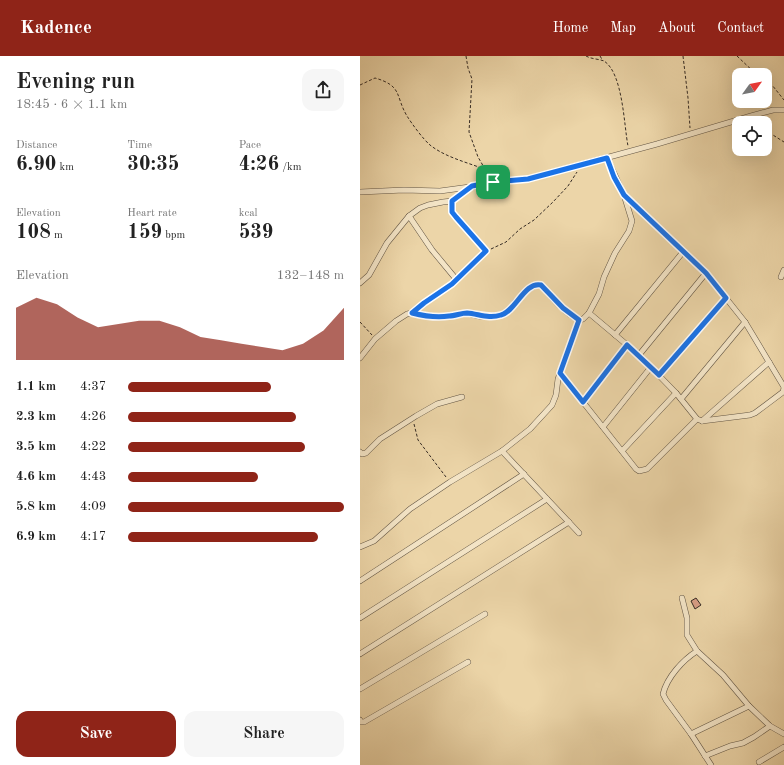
<!DOCTYPE html>
<meta charset="utf-8">
<style>
body{margin:0;font-family:"Old Standard TT",serif;background:#f6f6f6;color:#222;height:100vh;display:flex;flex-direction:column;font-size:15px;white-space:nowrap}
*{box-sizing:border-box;margin:0}
p{font-size:13px;color:#767676}
.icon{flex:none;width:22px;height:22px;fill:none;stroke:currentColor;stroke-width:2;stroke-linecap:round;stroke-linejoin:round}
.map{position:relative;flex:1;overflow:hidden}
.details{display:flex;flex-direction:column;background:#fff;width:360px}
.details>*{flex:none}
.needle{width:26px;rotate:57deg}
.buttons{position:absolute;left:372px;top:12px;display:grid;gap:8px}
.buttons a{display:grid;place-items:center;width:40px;height:40px;border-radius:8px;background:#fff;box-shadow:0 4px 16px #0002;font-size:20px}
.pin{position:absolute;display:grid;place-items:center;width:34px;height:34px;color:#fff;margin:-17px;border-radius:8px;box-shadow:0 2px 6px #0006}
.round{display:grid;place-items:center;flex:none;width:42px;height:42px;border-radius:12px;background:#f6f6f6}
.overview{display:flex;align-items:center;justify-content:space-between;height:68px;padding:0 16px}
h1{font-size:22px;font-weight:700;line-height:30px}
.metrics{display:grid;grid-template-columns:repeat(3,1fr);gap:6px;height:68px;padding:4px 16px}
.metrics div{display:grid;align-content:center}
.metrics b{font-size:20px;font-weight:700}
.metrics small{font-size:11px;font-weight:400}
.metrics p{font-size:11px}
.chart{height:112px;padding:8px 16px}
.chart p{display:flex;justify-content:space-between}
.chart svg{width:100%;height:72px;margin-top:4px;fill:#8f2418;opacity:.7}
.cta{display:flex;gap:8px;margin-top:auto;padding:8px 16px}
.cta a{flex:1;height:46px;border-radius:12px;background:#8f2418;color:#fff;font-size:16px;font-weight:700;line-height:46px;text-align:center}
.cta a+a{background:#f6f6f6;color:#222}
ul{padding:0 16px;list-style:none;font-size:13px}
li{display:grid;grid-template-columns:64px 48px 1fr;align-items:center;height:30px}
li i{height:10px;border-radius:5px;background:#8f2418}
header{display:flex;align-items:center;gap:24px;box-sizing:border-box;height:56px;padding:0 20px;background:#8f2418;color:#fff}
header strong{font-size:19px}
nav{display:flex;gap:22px;margin-inline-start:auto;font-size:14px}
main{display:flex;flex:1;min-height:0}
.map>svg:first-child{display:block}
</style>
<header>
<strong>Kadence</strong>
<nav><a>Home</a><a>Map</a><a>About</a><a>Contact</a></nav>
</header>
<main>
<section class="details">
<div class="overview"><div><h1>Evening run</h1><p>18:45 · 6 × 1.1 km</p></div><a class="round"><svg class="icon" aria-label="share" viewBox="0 0 24 24"><path d="M12 15V3M7 8l5-5 5 5M5 13v7h14v-7"/></svg></a></div>
<div class="metrics">
<div><p>Distance</p><b>6.90<small> km</small></b></div>
<div><p>Time</p><b>30:35</b></div>
<div><p>Pace</p><b>4:26<small> /km</small></b></div>
</div>
<div class="metrics">
<div><p>Elevation</p><b>108<small> m</small></b></div>
<div><p>Heart rate</p><b>159<small> bpm</small></b></div>
<div><p>kcal</p><b>539</b></div>
</div>
<div class="chart"><p><span>Elevation</span>132–148 m</p>
<svg viewBox="0 0 160 44" preserveAspectRatio="none"><path d="M0 44V12L10 6L20 10L30 18L40 24L50 22L60 20L70 20L80 24L90 30L100 32L110 34L120 36L130 38L140 34L150 26L160 12V44z"/></svg>
</div>
<ul>
<li><b>1.1 km</b>4:37<i style="width:66%"></i></li>
<li><b>2.3 km</b>4:26<i style="width:78%"></i></li>
<li><b>3.5 km</b>4:22<i style="width:82%"></i></li>
<li><b>4.6 km</b>4:43<i style="width:60%"></i></li>
<li><b>5.8 km</b>4:09<i style="width:100%"></i></li>
<li><b>6.9 km</b>4:17<i style="width:88%"></i></li>
</ul>
<div class="cta"><a>Save</a><a>Share</a></div>
</section>
<div class="map">
<svg width="424" height="709" viewBox="0 0 424 709">
<rect width="100%" height="100%" fill="#ecd5a8"/>
<filter id="stains"><feTurbulence type="fractalNoise" baseFrequency=".005" numOctaves="4"/><feColorMatrix values="0 0 0 0 .2 0 0 0 0 .09 0 0 0 0 .02 0 0 0 .5 -.17"/></filter>
<radialGradient id="worn" r=".72"><stop offset=".6" stop-color="#630" stop-opacity="0"/><stop offset="1" stop-color="#630" stop-opacity=".3"/></radialGradient>
<polygon fill="#d89d84" stroke="#352b24" points="336,542 341,549 335,553 331,545"/>
<g fill="none" stroke-linecap="round" stroke-linejoin="round">
<defs>
<g id="minor">
<polyline points="0,136 44,134 80,135 117,130 133,126 168,123 297,88 391,60 413,54 424,54"/>
<polyline points="266,141 346,217 385,266 424,331"/>
<polyline points="92,145 93,156 96,161 126,195"/>
<polyline points="49,160 72,194 96,223"/>
<polyline points="421,221 424,214"/>
<polyline points="0,227 9,219 27,187 49,160 60,152 68,149 83,146 92,145 111,131"/>
<polyline points="229,257 279,299 316,337 337,363 342,365 390,359 395,357 423,336 424,332"/>
<polyline points="255,279 323,196"/>
<polyline points="279,299 346,217"/>
<path d="M0,302l15,-19 21,-18 11,-7 5,-1 19,3 16,1 19,-4 17,4 19,-2 7,-4 7,-10 11,-11 11,-6 3,1c11,13 23,28 38,35l4,-1 6,-6 10,-19 5,-17 11,-24 14,-22 3,-10 -8,-26 -17,-37"/>
<polyline points="200,317 276,413 279,415 287,413 337,363"/>
<polyline points="299,319 366,242"/>
<polyline points="321,343 385,266"/>
<polyline points="223,347 267,289"/>
<polyline points="342,365 409,306"/>
<polyline points="243,371 291,311"/>
<polyline points="142,395 219,477"/>
<polyline points="262,395 316,337"/>
<polyline points="0,396 2,398 6,397 20,383 56,360 77,348 102,341"/>
<polyline points="0,491 14,485 50,453 90,426 142,395 170,373 192,349 196,339 198,323 219,264"/>
<polyline points="0,525 164,418"/>
<polyline points="322,542 327,562 327,579 337,595 363,619 389,650 410,670 424,678"/>
<polyline points="0,562 187,443"/>
<path d="M337,595c-14,9 -30,26 -34,43l3,6 25,34 20,31"/>
<polyline points="0,598 209,466"/>
<polyline points="0,633 125,558"/>
<polyline points="0,664 1,666 4,666 108,606"/>
<polyline points="331,678 389,650"/>
<polyline points="345,700 370,690 383,687 394,681 410,670"/>
<polyline points="399,706 424,691"/>
</g>
</defs>
<use href="#minor" stroke="#635645" stroke-width="6"/>
<g stroke="#352b24" stroke-width="1" stroke-dasharray="3 2" stroke-linecap="butt">
<polyline points="106,0 108,12 112,23 109,76 118,101 129,120"/>
<path d="M226,0c5,3 13,3 18,5 19,12 20,65 24,85"/>
<polyline points="240,0 243,5"/>
<polyline points="323,0 328,42 330,72"/>
<polyline points="377,0 397,19"/>
<polyline points="405,25 412,29 424,44"/>
<path d="M0,29l15,-7c28,8 20,18 32,38 5,8 16,23 23,29 15,12 36,17 54,24"/>
<polyline points="405,74 424,86"/>
<polyline points="131,193 146,186 160,173 174,164 193,146 208,130 217,116"/>
<polyline points="101,219 122,199"/>
<polyline points="57,253 93,227"/>
<polyline points="0,266 12,279"/>
<polyline points="54,368 58,384 86,421"/>
</g>
<use href="#minor" stroke="#f3e4c6" stroke-width="5"/>
</g>
<g fill="none" stroke-linecap="round" stroke-linejoin="round">
<defs>
<path id="route" d="M247,102l7,19 10,18 82,78 20,25 -67,77 -32,-30 -44,57 -23,-29 19,-53 -16,-12 -22,-23c-16,-4 -26,27 -40,30 -12,4 -22,-1 -34,-2 -6,0 -12,3 -18,3 -12,2 -25,0 -37,-3l12,-10 28,-19 34,-33 -30,-34 -4,-5v-11l20,-15 21,-4 35,-3z"/>
</defs>
<use href="#route" stroke="#fff" stroke-width="8"/>
<use href="#route" stroke="#1a73e8" stroke-width="5"/>
</g>
<rect width="100%" height="100%" filter="url(#stains)"/>
<rect width="100%" height="100%" fill="url(#worn)"/>
</svg>
<div class="buttons">
<a><svg class="needle" viewBox="-14 -14 28 28"><path d="M0-13l5 13h-10z" fill="#e53935"/><path d="M0 13l5-13h-10z" fill="#767676"/></svg></a>
<a><svg class="icon" aria-label="locate" viewBox="0 0 24 24"><circle cx="12" cy="12" r="6"/><path d="M12 2v4M12 18v4M2 12h4M18 12h4"/></svg></a>
</div>
<div class="pin" style="left:133px;top:126px;background:#1e9e55"><svg class="icon" aria-label="arrive" viewBox="0 0 24 24"><path d="M6 21V4h12l-3 4 3 4H6"/></svg></div>
</div>
</main>
